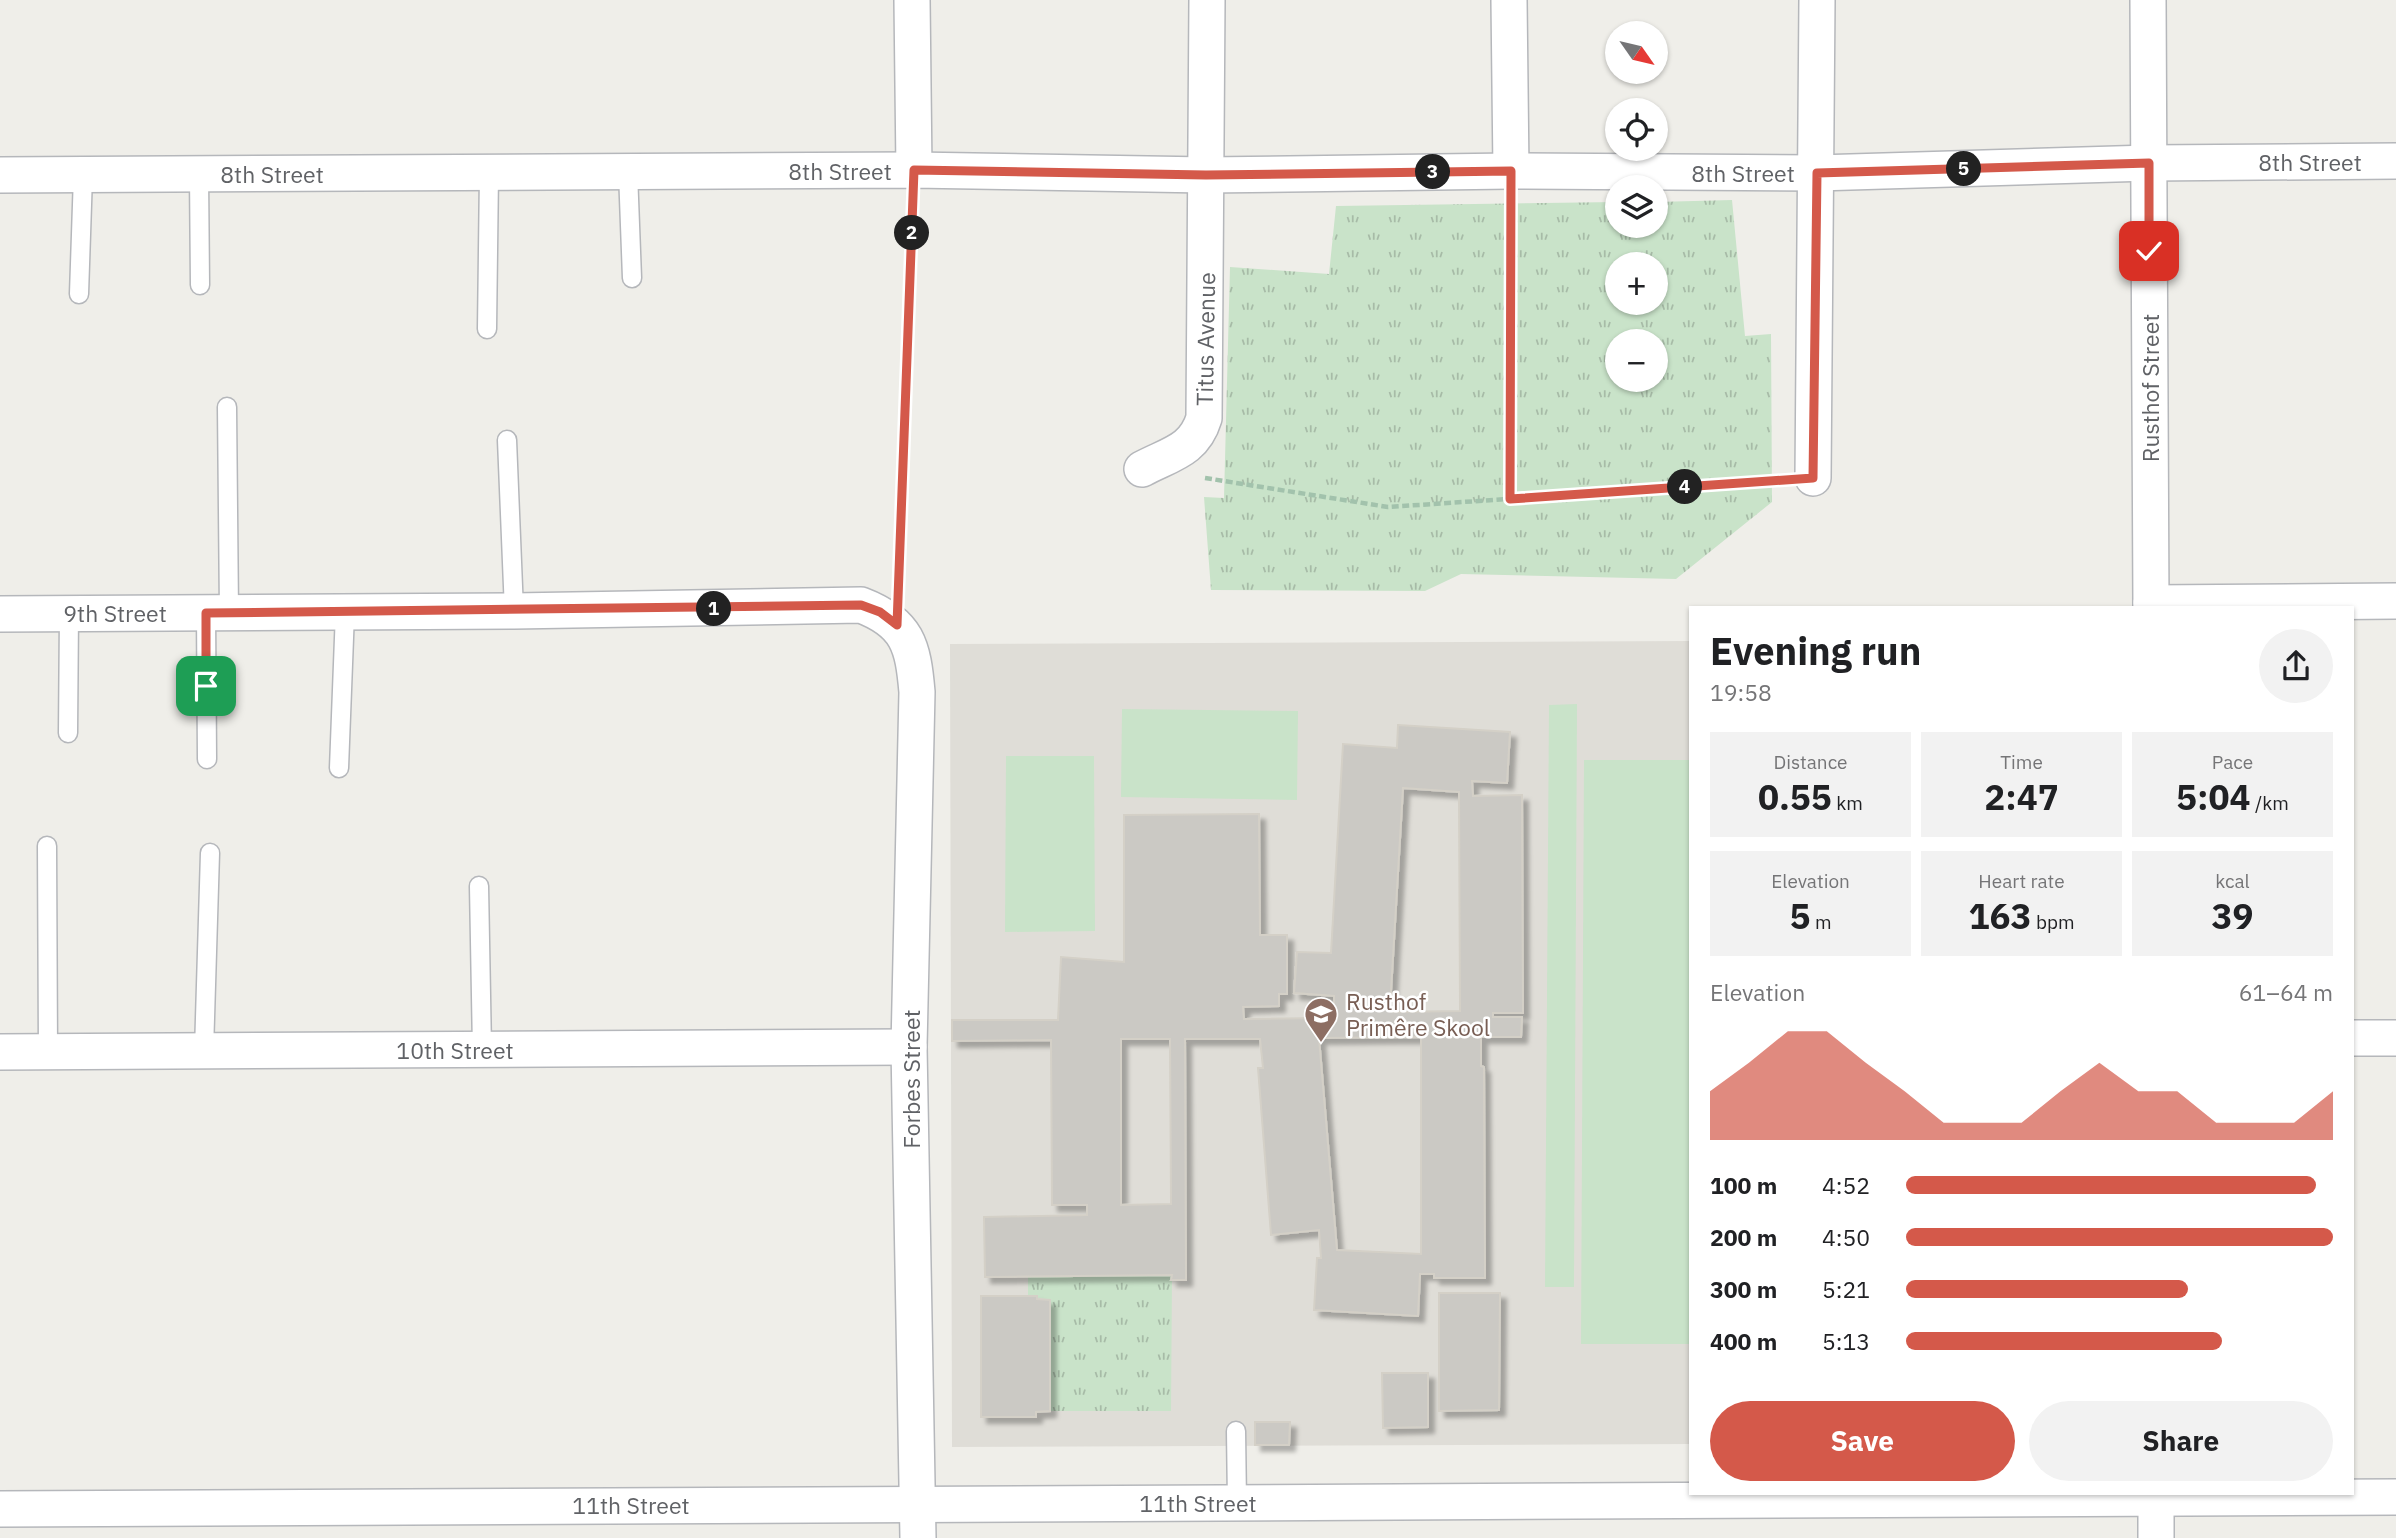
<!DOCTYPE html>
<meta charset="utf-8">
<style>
body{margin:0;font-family:"IBM Plex Sans",sans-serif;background:#f2f2f2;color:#202124;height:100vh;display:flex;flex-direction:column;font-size:26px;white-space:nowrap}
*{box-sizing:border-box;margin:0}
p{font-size:23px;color:#757577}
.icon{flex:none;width:38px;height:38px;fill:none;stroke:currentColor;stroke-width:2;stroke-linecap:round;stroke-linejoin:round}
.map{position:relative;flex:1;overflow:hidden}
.side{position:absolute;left:1689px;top:606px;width:665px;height:889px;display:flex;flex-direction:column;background:#fff;border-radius:0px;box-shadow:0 2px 5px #0004}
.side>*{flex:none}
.needle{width:46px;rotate:124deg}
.tools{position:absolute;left:1605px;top:21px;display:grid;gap:14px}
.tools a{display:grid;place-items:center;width:63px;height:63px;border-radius:50%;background:#fff;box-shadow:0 2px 5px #0004;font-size:35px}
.pin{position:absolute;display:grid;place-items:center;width:60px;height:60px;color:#fff;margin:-30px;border-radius:14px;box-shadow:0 4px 10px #0006}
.km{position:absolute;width:35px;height:35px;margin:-18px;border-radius:50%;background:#222;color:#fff;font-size:19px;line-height:35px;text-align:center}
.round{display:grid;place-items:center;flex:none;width:74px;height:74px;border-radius:37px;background:#f2f2f2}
.overview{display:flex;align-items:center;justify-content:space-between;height:119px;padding:0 21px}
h1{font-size:38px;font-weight:800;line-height:52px}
.metrics{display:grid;grid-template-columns:repeat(3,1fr);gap:10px;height:119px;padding:7px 21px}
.metrics div{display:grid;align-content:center;border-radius:0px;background:#f2f2f2;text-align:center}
.metrics b{font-size:35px;font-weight:800}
.metrics small{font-size:19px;font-weight:400}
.metrics p{font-size:19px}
.chart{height:196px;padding:14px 21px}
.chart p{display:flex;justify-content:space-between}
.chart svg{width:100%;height:126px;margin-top:7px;fill:#d4594a;opacity:.7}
.action{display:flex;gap:14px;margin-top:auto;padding:14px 21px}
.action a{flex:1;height:80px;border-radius:42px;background:#d4594a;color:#fff;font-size:28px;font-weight:800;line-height:80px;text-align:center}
.action a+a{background:#f2f2f2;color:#202124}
ul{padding:0 21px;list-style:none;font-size:23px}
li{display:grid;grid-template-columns:112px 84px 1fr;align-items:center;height:52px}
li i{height:18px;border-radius:9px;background:#d4594a}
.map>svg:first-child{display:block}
</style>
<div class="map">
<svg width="2396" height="1538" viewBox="0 0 2396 1538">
<defs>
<pattern id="park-tufts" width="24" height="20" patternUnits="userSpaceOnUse" patternTransform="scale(1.75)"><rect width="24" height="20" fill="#c9e3c9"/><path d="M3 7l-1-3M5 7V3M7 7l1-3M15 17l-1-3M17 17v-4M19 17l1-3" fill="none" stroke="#a7bba7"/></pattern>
<filter id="shadow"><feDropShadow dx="6" dy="6" stdDeviation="2" flood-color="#0004"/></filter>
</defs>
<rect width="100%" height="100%" fill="#efeee9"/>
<polygon fill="#dfddd7" points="1690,641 1690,1444 952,1447 950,644"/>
<g fill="#c9e3c9">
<polygon points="1577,704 1574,1287 1545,1287 1549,705"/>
<polygon points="1122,709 1298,711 1297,800 1121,797"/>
<polygon points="1006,756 1094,756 1095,931 1005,932"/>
<polygon points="1584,760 1690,760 1690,1344 1581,1344"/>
</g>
<g fill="url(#park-tufts)" fill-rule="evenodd">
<path d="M1732,200l13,136 26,-2 1,168 -96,77 -215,-5 -36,17 -214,-1 -7,-93 20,1 6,-231 99,7 7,-68 281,-4v24h39v-24zM1617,264h39v39h-39zM1617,341h39v39h-39z"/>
<polygon points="1172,1275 1171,1411 1050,1411 1050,1300 1028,1296 1028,1277"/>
</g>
<g fill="#cbc9c4" stroke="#d4d0c7" stroke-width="2" fill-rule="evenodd" filter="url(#shadow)">
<path d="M1398,725l112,7 -3,51 -35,-2 1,15 49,-1 1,218h-30v4h29l-1,20h-40v29l3,1 1,211h-51v-4h-14l-2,42 -104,-6 3,-52h4l-2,-28 -48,5 -13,-167h5l-3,-29h-75l1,241h-15l1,-5 -187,2 -1,-60 103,-2v-10h-35l-1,-165 -99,1v-21h106l3,-63 63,5v-147l135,-1 1,121h27v59h-8v12l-36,1 1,12 90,-1v-22l-40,-3 3,-41 34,1 12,-209 54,4zM1403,788l56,4 1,219 -67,1 -2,-21zM1421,1037v217l-84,-4 -18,-212zM1121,1039h49l1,165 -50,1z"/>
<polygon points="1439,1293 1500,1293 1499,1410 1439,1411"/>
<polygon points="981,1296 1037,1296 1037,1299 1050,1300 1050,1411 1036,1412 1036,1417 981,1417"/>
<polygon points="1382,1373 1428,1373 1428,1427 1383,1428"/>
<polygon points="1255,1422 1290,1422 1289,1445 1255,1445"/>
</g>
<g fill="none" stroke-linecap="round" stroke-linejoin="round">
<defs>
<g id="service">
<polyline points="628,172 632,278"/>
<polyline points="199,175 200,285"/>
<polyline points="79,294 83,175"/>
<polyline points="487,329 489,173"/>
<polyline points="227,407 229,613"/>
<polyline points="507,440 514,611"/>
<polyline points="206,613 207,759"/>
<polyline points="68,733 69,613"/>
<polyline points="339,768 345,612"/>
<polyline points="47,846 48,1052"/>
<polyline points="479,886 482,1050"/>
<polyline points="204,1051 210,853"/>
<polyline points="1236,1431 1237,1503"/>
</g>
<g id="minor">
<polyline points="912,0 914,170"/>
<polyline points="1509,0 1511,171"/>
<polyline points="2148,0 2151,607"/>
<polyline points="0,175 914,170 1206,175 1511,171 1817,173 2149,163 2396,161"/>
<path d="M1142,469c28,-15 52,-18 62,-51l3,-418"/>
<polyline points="1813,478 1817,0"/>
<polyline points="2151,603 2396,601"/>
<path d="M0,614l514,-3 347,-6c47,18 52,41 56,87l-8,355 9,491"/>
<polyline points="2352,1038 2396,1038"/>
<polyline points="0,1052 909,1047"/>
<polyline points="2156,1493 2156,1538"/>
<polyline points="0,1509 2396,1497"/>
</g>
</defs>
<use href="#service" stroke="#b5b7bb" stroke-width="21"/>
<use href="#minor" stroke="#b5b7bb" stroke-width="38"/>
<g stroke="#a2c2ac" stroke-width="4.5" stroke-dasharray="7 3.5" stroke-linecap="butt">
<polyline points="1205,478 1388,507 1778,481"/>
<polyline points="1510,499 1511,207"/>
<polyline points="898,582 913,206"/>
</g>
<use href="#service" stroke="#fff" stroke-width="18"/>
<use href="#minor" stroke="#fff" stroke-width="35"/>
</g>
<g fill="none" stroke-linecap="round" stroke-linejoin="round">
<defs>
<polyline id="route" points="206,686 206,613 861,605 880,612 897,625 914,170 1206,175 1511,171 1510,499 1813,478 1817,173 2149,163 2149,251"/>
</defs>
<use href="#route" stroke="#fff" stroke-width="14"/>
<use href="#route" stroke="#d4594a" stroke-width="9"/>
</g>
<defs>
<symbol id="school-pin" viewBox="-11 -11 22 30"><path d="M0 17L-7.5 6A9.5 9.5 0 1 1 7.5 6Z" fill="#8d6e63" stroke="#fff"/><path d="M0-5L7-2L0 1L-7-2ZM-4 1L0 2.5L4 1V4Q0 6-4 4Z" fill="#fff"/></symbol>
</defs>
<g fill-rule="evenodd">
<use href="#school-pin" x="1302" y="995" width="38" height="52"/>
</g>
<g text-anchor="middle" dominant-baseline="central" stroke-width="5" stroke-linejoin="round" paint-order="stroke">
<g font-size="23" fill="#606266" stroke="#fff">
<text x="2310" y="162">8th Street</text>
<text x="840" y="171">8th Street</text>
<text x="1743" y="173">8th Street</text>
<text x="272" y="174">8th Street</text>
<text transform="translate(1205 339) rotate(-89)">Titus Avenue</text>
<text transform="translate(2150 388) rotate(-90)">Rusthof Street</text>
<text x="115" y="613">9th Street</text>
<text x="455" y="1050">10th Street</text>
<text transform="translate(911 1079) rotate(-90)">Forbes Street</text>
<text x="1198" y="1503">11th Street</text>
<text x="631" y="1505">11th Street</text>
</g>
<g font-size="23" fill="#785e54" stroke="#fff" text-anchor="start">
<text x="1346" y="1001">Rusthof<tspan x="1346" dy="26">Primêre Skool</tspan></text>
</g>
</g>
</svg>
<div class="tools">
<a><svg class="needle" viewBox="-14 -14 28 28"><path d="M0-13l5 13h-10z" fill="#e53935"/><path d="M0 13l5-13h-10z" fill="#757577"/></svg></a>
<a><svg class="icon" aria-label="locate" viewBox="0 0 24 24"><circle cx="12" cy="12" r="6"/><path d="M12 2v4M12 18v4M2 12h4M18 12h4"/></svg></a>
<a><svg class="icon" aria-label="layers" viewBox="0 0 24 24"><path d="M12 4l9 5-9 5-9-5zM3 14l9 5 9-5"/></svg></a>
<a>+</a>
<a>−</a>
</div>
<div class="pin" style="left:206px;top:686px;background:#1e9e55"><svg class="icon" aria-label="arrive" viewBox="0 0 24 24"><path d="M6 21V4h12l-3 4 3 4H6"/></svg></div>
<div class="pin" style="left:2149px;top:251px;background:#d93025"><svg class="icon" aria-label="check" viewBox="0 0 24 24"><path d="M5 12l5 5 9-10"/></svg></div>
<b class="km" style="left:714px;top:609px">1</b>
<b class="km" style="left:912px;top:233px">2</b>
<b class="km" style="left:1433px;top:172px">3</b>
<b class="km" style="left:1685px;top:487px">4</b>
<b class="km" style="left:1964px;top:169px">5</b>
<section class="side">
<div class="overview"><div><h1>Evening run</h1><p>19:58</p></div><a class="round"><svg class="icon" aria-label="share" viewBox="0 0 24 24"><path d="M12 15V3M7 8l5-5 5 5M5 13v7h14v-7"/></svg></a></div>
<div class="metrics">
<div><p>Distance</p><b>0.55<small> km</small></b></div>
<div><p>Time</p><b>2:47</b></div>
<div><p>Pace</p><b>5:04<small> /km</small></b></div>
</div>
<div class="metrics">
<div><p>Elevation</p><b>5<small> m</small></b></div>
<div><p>Heart rate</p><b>163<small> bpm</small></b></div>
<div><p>kcal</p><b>39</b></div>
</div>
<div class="chart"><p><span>Elevation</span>61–64 m</p>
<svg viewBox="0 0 160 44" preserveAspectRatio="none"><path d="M0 44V27L10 17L20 6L30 6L40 17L50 27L60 38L70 38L80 38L90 27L100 17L110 27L120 27L130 38L140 38L150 38L160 27V44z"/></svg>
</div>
<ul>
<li><b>100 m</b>4:52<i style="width:96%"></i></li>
<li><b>200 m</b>4:50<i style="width:100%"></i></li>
<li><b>300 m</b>5:21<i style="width:66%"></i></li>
<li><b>400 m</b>5:13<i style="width:74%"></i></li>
</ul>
<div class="action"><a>Save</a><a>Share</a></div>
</section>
</div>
